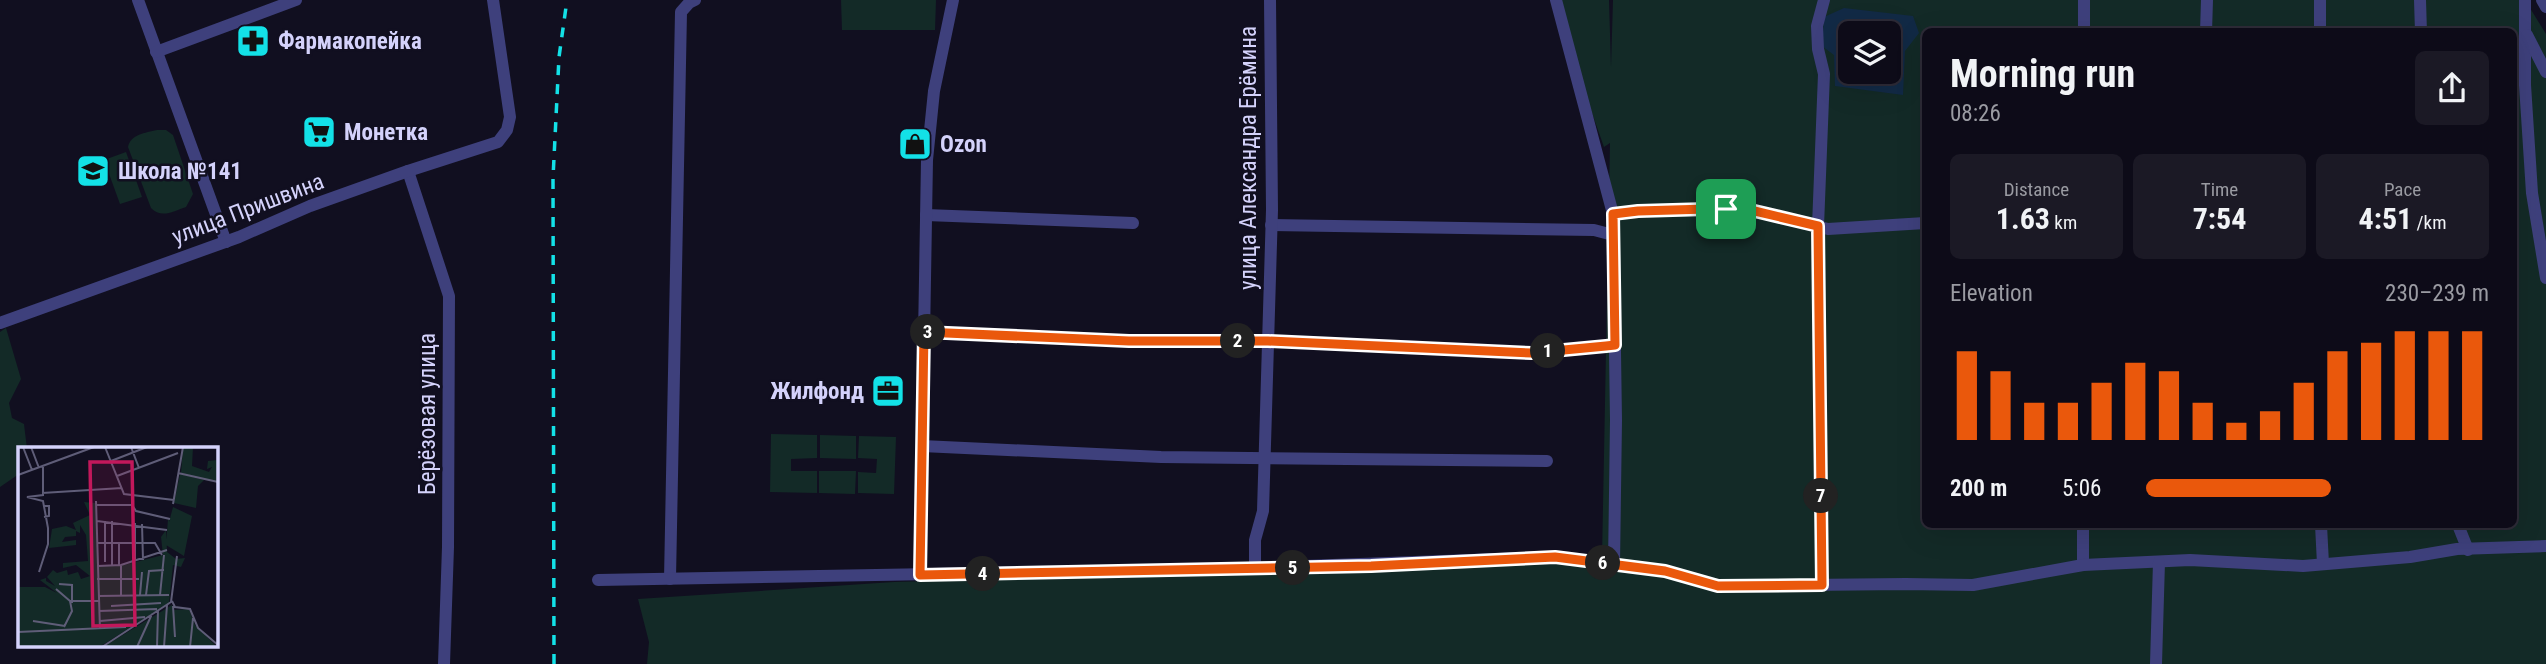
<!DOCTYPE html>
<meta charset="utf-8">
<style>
body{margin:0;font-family:"Roboto Condensed",sans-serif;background:#1b1925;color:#f1f3f6;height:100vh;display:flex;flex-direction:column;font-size:26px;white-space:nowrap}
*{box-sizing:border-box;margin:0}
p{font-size:23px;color:#9a9ba2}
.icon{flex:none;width:38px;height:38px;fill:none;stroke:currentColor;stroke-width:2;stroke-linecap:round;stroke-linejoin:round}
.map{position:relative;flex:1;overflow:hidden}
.details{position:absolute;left:1922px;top:28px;width:595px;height:500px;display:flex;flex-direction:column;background:#0d0b18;border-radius:10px;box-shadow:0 7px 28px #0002,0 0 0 2px #2d2b37}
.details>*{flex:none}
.fabs{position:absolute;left:1838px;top:21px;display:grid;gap:14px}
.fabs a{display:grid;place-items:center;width:63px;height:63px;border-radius:10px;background:#0d0b18;box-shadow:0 7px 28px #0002,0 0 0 2px #2d2b37;font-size:35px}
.pin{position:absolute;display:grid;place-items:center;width:60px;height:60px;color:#fff;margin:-30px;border-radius:14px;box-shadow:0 4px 10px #0006}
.km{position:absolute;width:35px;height:35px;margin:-18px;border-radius:50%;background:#222;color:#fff;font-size:19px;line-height:35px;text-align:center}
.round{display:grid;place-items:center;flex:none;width:74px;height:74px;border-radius:10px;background:#1b1925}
.overview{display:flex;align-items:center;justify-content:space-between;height:119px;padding:0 28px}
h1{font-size:38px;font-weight:700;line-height:52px}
.metrics{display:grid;grid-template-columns:repeat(3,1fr);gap:10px;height:119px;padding:7px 28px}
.metrics div{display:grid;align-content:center;border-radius:10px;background:#1b1925;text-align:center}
.metrics b{font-size:30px;font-weight:700}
.metrics small{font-size:19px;font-weight:400}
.metrics p{font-size:19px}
.chart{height:196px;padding:14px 28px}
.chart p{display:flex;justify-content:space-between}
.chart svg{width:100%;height:126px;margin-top:7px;stroke:#ea580c;stroke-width:6}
ul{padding:0 28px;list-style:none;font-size:23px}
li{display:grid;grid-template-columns:112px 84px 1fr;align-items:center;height:52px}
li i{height:18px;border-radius:9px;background:#ea580c}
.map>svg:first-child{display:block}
</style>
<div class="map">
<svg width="2546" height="664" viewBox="0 0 2546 664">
<rect width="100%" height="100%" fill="#110f20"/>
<g fill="#132a27" fill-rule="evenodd">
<polygon points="841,0 936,0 935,30 842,30"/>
<path d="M1552,0h57l2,67 2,-67h912l21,34v630h-1899l2,-22 -11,-43 256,-17 239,-7 87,1 382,-18 8,-415 -6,4zM1925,32h588v493h-588zM1850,33h38v39h-38z"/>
<path d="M157,130h9l7,5 20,59 -7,13c-12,4 -25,12 -35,1l-23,-61c3,-13 17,-14 29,-17z"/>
<polygon points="126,152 142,197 120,204 104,160"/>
<polygon points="6,328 21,379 9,403 12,418 24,424 27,449 19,449 19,474 0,487 0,332"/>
<polygon points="771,434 817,435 817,458 791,459 791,471 817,471 817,493 770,492"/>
<polygon points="820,435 856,436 856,459 820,458"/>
<polygon points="859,436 896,437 894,494 858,493 858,472 876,473 877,459 858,458"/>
<polygon points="819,471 856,471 855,494 819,493"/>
</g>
<path fill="#122a46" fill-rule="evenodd" d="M1844,8l69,8 6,17 -14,18 -2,44 -68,-9 -1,-31 -12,-9 2,-29zM1850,33h38v39h-38z"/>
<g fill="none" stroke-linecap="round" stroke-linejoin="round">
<g stroke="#3e407c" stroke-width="12">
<polyline points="138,0 226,242"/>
<polyline points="1556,0 1613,214 1616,420 1614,565"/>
<polyline points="2084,0 2084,32"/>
<polyline points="2420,0 2421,32"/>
<polyline points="2525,0 2525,85 2532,193 2546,278"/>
<polyline points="2542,0 2546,7"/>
<polyline points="2206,32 2207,0"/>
<polyline points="2320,32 2320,0"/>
<polyline points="2527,35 2546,72"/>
<polyline points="156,52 296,0"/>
<polyline points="408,171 449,296 448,547 444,664"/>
<polyline points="1613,214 1638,211 1742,208 1828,229 1925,223"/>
<polyline points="926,215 1133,223"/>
<polyline points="1271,225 1594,230 1613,235"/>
<polyline points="0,323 239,237 310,206 408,171 498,142 507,130 510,117 493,0"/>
<polyline points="924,332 1129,341 1268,341 1532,353 1615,345"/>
<polyline points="922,446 1161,457 1547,461"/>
<polyline points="2321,525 2323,564"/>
<polyline points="2458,525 2468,550"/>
<polyline points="2083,565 2083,525"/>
<polyline points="1255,567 1255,540 1263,511 1272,210 1270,0"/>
<polyline points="920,575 927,160 934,91 953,0"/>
<polyline points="670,579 681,12 689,3 695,0"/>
<polyline points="598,580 1222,569 1555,557 1665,571 1718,586 1906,584 1973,585 2083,565 2190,560 2303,566 2410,557 2457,549 2546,546"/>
<polyline points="1822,585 1818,226 1824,74 1818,49 1817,26 1824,0"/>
<polyline points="2156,664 2159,562"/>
</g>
<polyline stroke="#13e1e7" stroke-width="3.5" stroke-dasharray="10 9" stroke-linecap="butt" points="554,664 553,178 559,57 567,0"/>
</g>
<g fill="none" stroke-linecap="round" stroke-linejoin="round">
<defs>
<polygon id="route" points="1742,208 1818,226 1822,585 1718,586 1665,571 1555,557 1371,566 920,575 924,332 1129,341 1268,341 1532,353 1606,346 1615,345 1613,214 1638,211"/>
</defs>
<use href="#route" stroke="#fff" stroke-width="14"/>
<use href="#route" stroke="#ea580c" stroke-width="9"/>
</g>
<defs>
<symbol id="pharmacy-square" viewBox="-11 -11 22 22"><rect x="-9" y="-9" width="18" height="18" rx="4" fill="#13e1e7" stroke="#110f20"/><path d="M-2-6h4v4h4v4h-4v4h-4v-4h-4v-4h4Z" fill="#111"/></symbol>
<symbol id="supermarket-square" viewBox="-11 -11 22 22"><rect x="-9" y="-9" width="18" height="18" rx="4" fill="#13e1e7" stroke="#110f20"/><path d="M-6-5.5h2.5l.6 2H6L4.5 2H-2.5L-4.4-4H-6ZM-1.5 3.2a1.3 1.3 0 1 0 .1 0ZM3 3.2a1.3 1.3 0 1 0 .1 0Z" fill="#111"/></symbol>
<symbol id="shop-square" viewBox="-11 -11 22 22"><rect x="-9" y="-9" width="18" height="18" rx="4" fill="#13e1e7" stroke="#110f20"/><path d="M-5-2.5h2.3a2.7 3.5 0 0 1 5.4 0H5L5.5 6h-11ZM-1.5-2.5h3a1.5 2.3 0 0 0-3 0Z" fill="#111"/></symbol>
<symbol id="school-square" viewBox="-11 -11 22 22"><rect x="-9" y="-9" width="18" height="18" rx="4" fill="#13e1e7" stroke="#110f20"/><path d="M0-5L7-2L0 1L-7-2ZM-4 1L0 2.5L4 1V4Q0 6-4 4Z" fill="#111"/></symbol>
<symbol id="office-square" viewBox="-11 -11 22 22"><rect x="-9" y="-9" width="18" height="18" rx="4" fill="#13e1e7" stroke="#110f20"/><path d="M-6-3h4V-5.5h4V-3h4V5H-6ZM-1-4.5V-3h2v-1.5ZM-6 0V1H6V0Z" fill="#111"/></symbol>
</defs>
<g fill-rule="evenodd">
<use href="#pharmacy-square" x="234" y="22" width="38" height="38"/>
<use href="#supermarket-square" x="300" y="113" width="38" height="38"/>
<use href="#shop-square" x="896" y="125" width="38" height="38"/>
<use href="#school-square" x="74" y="152" width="38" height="38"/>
<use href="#office-square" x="869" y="372" width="38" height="38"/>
</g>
<g text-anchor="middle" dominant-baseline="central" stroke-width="5" stroke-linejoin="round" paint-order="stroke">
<g font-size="23" font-weight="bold" fill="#d4d2fb" stroke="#110f20" text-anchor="start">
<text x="278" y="41">Фармакопейка</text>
<text x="344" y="132">Монетка</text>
<text x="940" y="144">Ozon</text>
<text x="118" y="171">Школа №141</text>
<text x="864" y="391" text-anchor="end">Жилфонд</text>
</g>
<g font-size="23" fill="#d4d2fb" stroke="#110f20">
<text transform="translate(1248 158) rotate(-90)">улица Александра Ерёмина</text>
<text transform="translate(248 209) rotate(-21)">улица Пришвина</text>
<text transform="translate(427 414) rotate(-90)">Берёзовая улица</text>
</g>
</g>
<g transform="translate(18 447)">
<rect width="200" height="200" fill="#110f20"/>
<path d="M165,0h10l-1,19 17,6 3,-5 -5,2 1,-8 9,-1v22l-36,-9zM162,27l24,6 -6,6 -2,22 -22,-5zM66,55l11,1 4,62h25l39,-10 -2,-18 5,-7 1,22 9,7 9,-1 -4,9 -8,-2 -4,38 -68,43h-83v-59h27l12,6 -17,-13 6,-2v3l9,5 -8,-9 6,-7 4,3 10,-3 1,5 10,-3 3,7 9,-3 -14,-11 -13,3v-5l25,-2 -2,-26 -6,-10v8l-4,-2v5l-11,1 -3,5 14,-2v5l-27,3 3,-19 14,-3 10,4 -3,-7 17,-8zM155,60l19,9 -8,40 -18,-11 2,-26 -16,-1 17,1v3zM154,158l1,5 16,-1 6,16 22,22h-114z" fill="#132a27"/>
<path fill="none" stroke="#5f5d78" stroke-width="2" d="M5,0l9,23M13,0l8,21M87,0l19,47 50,6M113,0l8,21M93,14l36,-14M160,26l40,9M0,28l76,-28M99,29l61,-23M24,46l80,-5M78,54l4,129M155,57l10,-57M78,58h36l4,6 34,8M25,59h6v10l-5,1M79,74l70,9M117,76v38M124,77l1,36M79,96h58l7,12M87,115v-41M103,118v30M80,119l23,-1 46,-15M94,119v-45M101,119v-22M21,125l9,-28v-16l-5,-27 -16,-4 16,-2v-29M79,132h42M41,137l13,1v18M38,142l14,12 2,10 -8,16M122,148l2,-23M128,148l3,-24 15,-1M142,148l4,-40M80,149l71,-1M52,154h29M154,154l3,6 15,2 8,19 20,17M93,159l50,-3M155,159l2,31M81,164l58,-2M15,174l32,5M82,174l45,-4M0,185l108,-5M84,200l69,-45 6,-46M119,200l15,-33M139,200l1,-37M146,200l3,-42M172,200l3,-29"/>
<path fill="#c2185b" fill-opacity="0.15" stroke="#c2185b" stroke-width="3.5" d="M72,15h42l3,163 -42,1z"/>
<rect width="200" height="200" fill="none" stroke="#d4d2fb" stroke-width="3.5"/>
</g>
</svg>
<div class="fabs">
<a><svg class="icon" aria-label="layers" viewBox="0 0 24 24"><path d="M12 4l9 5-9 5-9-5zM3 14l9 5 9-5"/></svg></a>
</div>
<div class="pin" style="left:1726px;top:209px;background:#1e9e55"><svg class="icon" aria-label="arrive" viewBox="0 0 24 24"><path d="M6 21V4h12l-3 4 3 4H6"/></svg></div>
<b class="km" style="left:1548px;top:351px">1</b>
<b class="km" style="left:1238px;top:341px">2</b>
<b class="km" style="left:928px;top:332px">3</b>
<b class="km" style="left:983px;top:574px">4</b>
<b class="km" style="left:1293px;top:568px">5</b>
<b class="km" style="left:1603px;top:563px">6</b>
<b class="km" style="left:1821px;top:496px">7</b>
<section class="details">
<div class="overview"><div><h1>Morning run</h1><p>08:26</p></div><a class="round"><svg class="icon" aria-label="share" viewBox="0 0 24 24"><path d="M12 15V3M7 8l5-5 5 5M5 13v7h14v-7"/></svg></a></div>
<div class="metrics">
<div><p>Distance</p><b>1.63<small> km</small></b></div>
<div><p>Time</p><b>7:54</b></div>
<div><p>Pace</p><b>4:51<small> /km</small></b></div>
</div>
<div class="chart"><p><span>Elevation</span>230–239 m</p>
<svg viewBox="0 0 160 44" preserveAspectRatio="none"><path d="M5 44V13M15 44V20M25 44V31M35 44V31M45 44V24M55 44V17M65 44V20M75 44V31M85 44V38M95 44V34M105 44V24M115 44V13M125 44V10M135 44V6M145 44V6M155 44V6"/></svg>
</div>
<ul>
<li><b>200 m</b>5:06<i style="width:54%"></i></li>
</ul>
</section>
</div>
